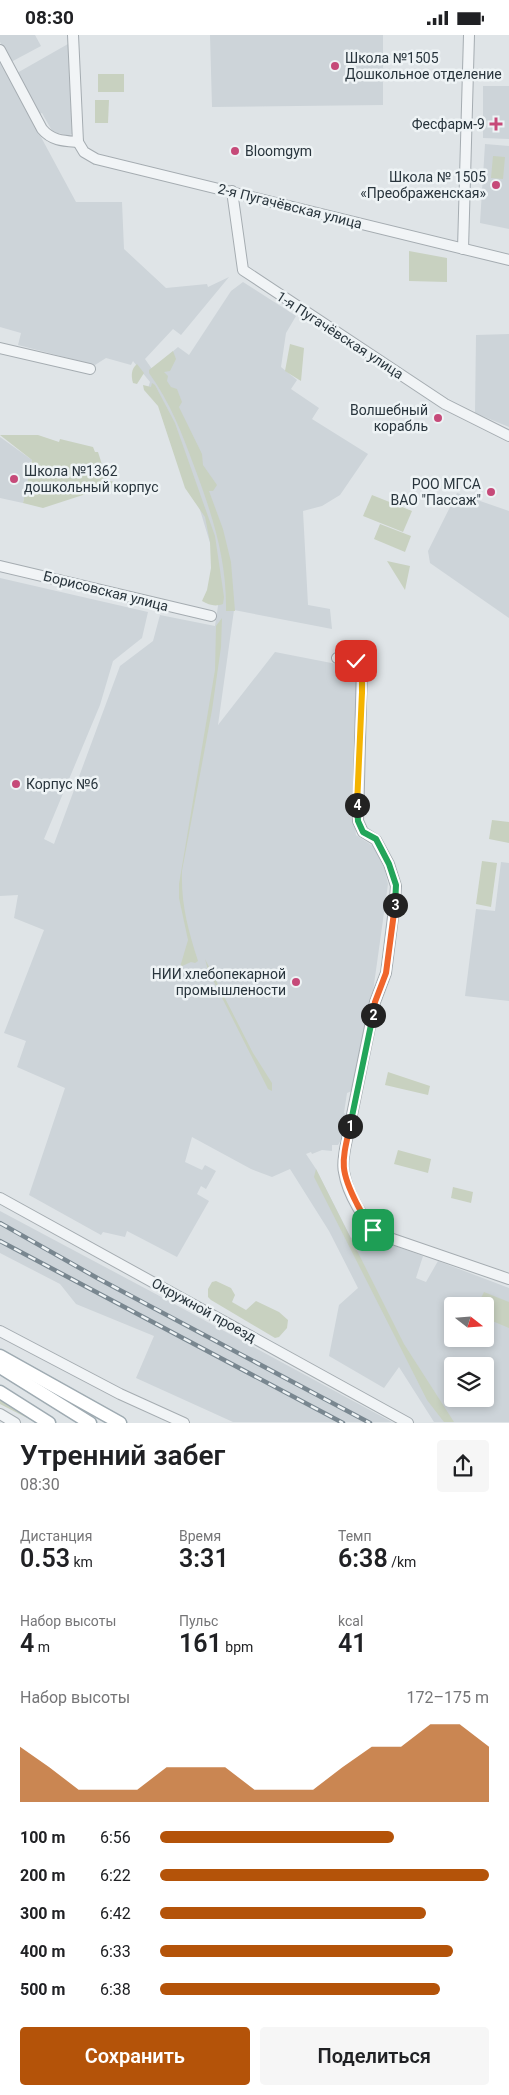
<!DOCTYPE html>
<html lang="ru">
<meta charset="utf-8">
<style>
body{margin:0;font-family:Roboto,sans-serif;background:#f6f6f6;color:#202124;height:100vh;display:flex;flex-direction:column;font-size:19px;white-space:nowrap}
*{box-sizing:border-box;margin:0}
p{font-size:16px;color:#757577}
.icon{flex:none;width:28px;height:28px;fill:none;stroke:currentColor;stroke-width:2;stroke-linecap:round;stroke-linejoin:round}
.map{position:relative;height:1388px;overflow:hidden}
.details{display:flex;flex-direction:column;background:#fff;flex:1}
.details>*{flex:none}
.needle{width:32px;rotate:107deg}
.fabs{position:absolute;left:444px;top:1262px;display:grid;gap:10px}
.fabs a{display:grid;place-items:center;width:50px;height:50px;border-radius:5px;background:#fff;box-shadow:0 2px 8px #0003;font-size:25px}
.pin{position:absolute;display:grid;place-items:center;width:42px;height:42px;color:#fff;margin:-21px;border-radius:10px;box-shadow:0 2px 8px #0006}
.km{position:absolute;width:25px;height:25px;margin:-12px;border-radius:50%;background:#222;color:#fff;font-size:14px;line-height:25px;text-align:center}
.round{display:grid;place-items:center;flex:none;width:52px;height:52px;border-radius:5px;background:#f6f6f6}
.overview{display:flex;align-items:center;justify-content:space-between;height:85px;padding:0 20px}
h1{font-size:28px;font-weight:600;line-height:38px}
.stats{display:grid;grid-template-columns:repeat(3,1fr);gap:8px;height:85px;padding:5px 20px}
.stats div{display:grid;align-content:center}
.stats b{font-size:25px;font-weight:600}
.stats small{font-size:14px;font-weight:400}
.stats p{font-size:14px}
.chart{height:140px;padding:10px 20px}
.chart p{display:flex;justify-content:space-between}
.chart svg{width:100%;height:90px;margin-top:5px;fill:#b45309;opacity:.7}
.cta{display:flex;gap:10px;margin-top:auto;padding:10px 20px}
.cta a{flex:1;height:58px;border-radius:5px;background:#b45309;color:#fff;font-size:20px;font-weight:600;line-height:58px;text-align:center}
.cta a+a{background:#f6f6f6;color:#202124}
ul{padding:0 20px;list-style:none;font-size:16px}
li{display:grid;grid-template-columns:80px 60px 1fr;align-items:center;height:38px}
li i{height:12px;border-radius:6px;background:#b45309}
.status{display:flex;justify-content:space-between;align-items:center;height:35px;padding:0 25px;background:#fff;direction:ltr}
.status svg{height:14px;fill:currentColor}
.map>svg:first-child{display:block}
</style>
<div class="status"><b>08:30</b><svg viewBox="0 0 49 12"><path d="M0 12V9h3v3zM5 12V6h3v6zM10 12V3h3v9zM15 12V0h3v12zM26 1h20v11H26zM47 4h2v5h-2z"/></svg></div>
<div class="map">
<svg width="509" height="1388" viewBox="0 0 509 1388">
<rect width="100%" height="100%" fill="#dfe4e7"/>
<g fill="#cdd4d9" fill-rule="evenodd">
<polygon points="0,0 35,0 41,11 11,27 0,7"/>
<polygon points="210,0 383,0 383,70 212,72"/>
<polygon points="68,9 72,99 68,101 59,98 55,101 42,78 37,80 17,38"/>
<path d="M0,26l76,141h46l2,47 42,39 41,-4 1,3 21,-10 -48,58 -8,-6 -28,30 7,10 26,-22 11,8 42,-64 12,-9 53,34 -10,17 -5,34 16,13 -6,9 28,19 -7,11 56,35 -28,41 -18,11 -19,5 5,94 22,4 2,20 -98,-19 -16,115 57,-73 82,16 -4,135 3,32 17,11 11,21 4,17 -17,122 -3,1 -14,83 -7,3 -3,20 2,1 -5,26 -3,5h-6v6l-10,-1 -10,4 -1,-2 -5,2 10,15 35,69 13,-8 8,8 51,18 -7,22 10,4 12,-21 71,27v134h-75l-35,-55 -15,21 -55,-32 10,-51 19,-17 -29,-57 -39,-62 -18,8 -21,-8 -59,-32 -7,25 17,8 3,-5 11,6 -10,18 -5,-3 -4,8 12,7 -32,56 -50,-26 -2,6 -22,-5 -2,3 -72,-40 36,-107 -48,-21 9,-26 -22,-8 40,-103 -30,-12 4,-23 -18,1v-318l148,34 -6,26 -29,23 -13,44 -56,134 10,5 66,-178 33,-25 7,-26 55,11 4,-27 -2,-33 -43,-142 -26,-36 2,-6 -17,-21 -2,4 -25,-7 -11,7 -77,-20 3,-12 -21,-6zM452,1271h33v33h-33zM452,1331h33v33h-33z"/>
<polygon points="483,51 509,51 509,104 483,103"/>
<polygon points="485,109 509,111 509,194 480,188"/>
<polygon points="509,299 509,392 475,378 476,300"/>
<polygon points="0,402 32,425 23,468 0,463"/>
<polygon points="457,458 509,476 509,583 430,528 428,516"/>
<polygon points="501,827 509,828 509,966 465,961 476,874 495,876"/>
<polygon points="0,1176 167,1265 392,1387 233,1387 136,1343 154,1301 76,1269 60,1249 0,1218"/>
</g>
<g fill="#c8d1c0">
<rect x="98" y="39" width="26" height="18"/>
<polygon points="95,65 109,65 108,88 95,88"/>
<polygon points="493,121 505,122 503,144 491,143"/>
<polygon points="409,216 447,223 447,247 409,246"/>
<polygon points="290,309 304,313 301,346 285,336"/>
<path d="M173,316l3,8 -6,12 -6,1 4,4 -1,5 4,6 6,2 5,13 -3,5 23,47 1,11 14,20 -4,6h-4l14,38 8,33 4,49h-9c1,-52 -14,-97 -32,-145 -12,-33 -24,-64 -45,-93v-3z"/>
<path d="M137,329l7,9 -7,11 -4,-1c-2,-7 -2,-14 4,-19z"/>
<path d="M152,348l3,2 20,38 40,113 9,61 -1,7c-8,3 -14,1 -21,-3l5,-11 4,-22 -1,-26 -5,-25 -20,-29 -27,-82 -14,-16 -1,-5 8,2z"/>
<polygon points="0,400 38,400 59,407 60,404 93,412 95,417 98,417 107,445 114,447 111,454 96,458 93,452 85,455 86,459 43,473 23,468 32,425"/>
<polygon points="372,460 412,476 403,497 363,481"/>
<polygon points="380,489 411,501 405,517 374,504"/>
<polygon points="387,526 410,531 405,555"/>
<path d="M222,583l-1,29 -9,63 -30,161c-1,34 6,58 16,90l-3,2 -4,-1 -11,5 8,-27 -9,-42v-14l36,-214 1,-44z"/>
<polygon points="492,785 509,787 509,808 489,804"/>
<polygon points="482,826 497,828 491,872 476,869"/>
<polygon points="205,924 253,1018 272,1048 272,1056 268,1054 208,935"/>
<polygon points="388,1037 430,1051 428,1060 385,1050"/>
<polygon points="398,1115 431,1124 428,1138 394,1129"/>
<polygon points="316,1134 404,1309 454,1387 444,1387 427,1365 314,1142"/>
<polygon points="453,1152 473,1157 471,1168 451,1163"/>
<polygon points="216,1246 231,1253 235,1260 232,1267 246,1275 256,1266 279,1277 288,1285 287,1293 279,1302 275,1303 211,1265 208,1262 208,1254 212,1247"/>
<polygon points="484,1257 509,1267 509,1293 485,1283 485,1271 477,1271"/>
<polygon points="0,1365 35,1387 0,1369"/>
</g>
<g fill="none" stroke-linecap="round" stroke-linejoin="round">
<defs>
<g id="minor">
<polyline points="73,0 78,107 84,117 96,124 509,225"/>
<path d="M0,15l42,79c10,12 22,12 36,13"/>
<polyline points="232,156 243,235 445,369 509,401"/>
<polyline points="463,214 469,0"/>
<polyline points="0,313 90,334"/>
<polyline points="0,531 211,581"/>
<path d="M337,623l19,3 6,4 -4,156 5,11 13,8 13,24 7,22 -1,15 -9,72 -11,29 -30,147c-1,8 -3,16 -1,23 3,20 21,53 37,63l128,44"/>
<polyline points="0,1163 408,1388"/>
<polyline points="0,1296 120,1359 184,1388"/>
<polyline points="0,1379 15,1388"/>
</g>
<g id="major">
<polyline points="0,1321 120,1388"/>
<polyline points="0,1332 90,1388"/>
<polyline points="0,1357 49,1388"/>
</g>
</defs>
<use href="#minor" stroke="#a5acb1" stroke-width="12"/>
<use href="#major" stroke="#9fabb2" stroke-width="15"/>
<use href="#minor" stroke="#f1f4f6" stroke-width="10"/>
<use href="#major" stroke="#fff" stroke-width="12"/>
<defs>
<g id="rail">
<polyline points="0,1188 99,1244 370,1388"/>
<polyline points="0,1206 343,1388"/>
</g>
</defs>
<use href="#rail" stroke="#798790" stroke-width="4.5"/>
<use href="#rail" stroke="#eef3f5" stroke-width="2.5" stroke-dasharray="8" stroke-linecap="butt"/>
</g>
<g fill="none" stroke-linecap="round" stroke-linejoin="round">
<defs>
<path id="split-1" d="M350,1091c-8,36 -11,43 7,78 5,9 9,18 16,26"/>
<polyline id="split-2" points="350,1091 373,980"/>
<polyline id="split-3" points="373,980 375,967 386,938 395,870"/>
<polyline id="split-4" points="357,770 358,786 363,797 376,804 389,829 396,850 395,870"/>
<polyline id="split-5" points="357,770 362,657"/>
<polyline id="split-6" points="356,626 362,630 362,657"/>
</defs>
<use href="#split-1" stroke="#fff" stroke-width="10"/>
<use href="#split-2" stroke="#fff" stroke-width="10"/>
<use href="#split-3" stroke="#fff" stroke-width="10"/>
<use href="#split-4" stroke="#fff" stroke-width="10"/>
<use href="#split-5" stroke="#fff" stroke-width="10"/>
<use href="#split-6" stroke="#fff" stroke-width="10"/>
<use href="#split-1" stroke="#f0652b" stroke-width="6"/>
<use href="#split-2" stroke="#22a559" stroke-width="6"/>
<use href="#split-3" stroke="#f0652b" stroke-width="6"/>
<use href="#split-4" stroke="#22a559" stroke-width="6"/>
<use href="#split-5" stroke="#f5b400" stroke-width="6"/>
<use href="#split-6" stroke="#f5b400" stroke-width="6"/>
</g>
<g fill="#c64a79" stroke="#eef3f5" stroke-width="2">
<circle cx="335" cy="31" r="5"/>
<path d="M493.5 81.5h5v5h5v5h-5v5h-5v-5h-5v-5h5z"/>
<circle cx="235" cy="116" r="5"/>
<circle cx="496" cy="150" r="5"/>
<circle cx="438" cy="383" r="5"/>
<circle cx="14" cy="444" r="5"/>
<circle cx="491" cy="457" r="5"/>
<circle cx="16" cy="749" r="5"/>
<circle cx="296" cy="947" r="5"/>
</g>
<g text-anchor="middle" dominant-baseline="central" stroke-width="5" stroke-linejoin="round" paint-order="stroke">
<g font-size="14" fill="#29353d" stroke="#eef3f5" text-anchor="end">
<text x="345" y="23" text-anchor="start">Школа №1505<tspan x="345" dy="16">Дошкольное отделение</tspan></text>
<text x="485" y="89">Фесфарм-9</text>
<text x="245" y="116" text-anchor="start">Bloomgym</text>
<text x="486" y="142">Школа № 1505<tspan x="486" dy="16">«Преображенская»</tspan></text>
<text x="428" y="375">Волшебный<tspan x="428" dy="16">корабль</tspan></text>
<text x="24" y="436" text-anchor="start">Школа №1362<tspan x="24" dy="16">дошкольный корпус</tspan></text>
<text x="481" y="449">РОО МГСА<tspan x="481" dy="16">ВАО "Пассаж"</tspan></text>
<text x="26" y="749" text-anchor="start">Корпус №6</text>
<text x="286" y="939">НИИ хлебопекарной<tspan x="286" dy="16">промышлености</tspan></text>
</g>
<g font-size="14" fill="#29353d" stroke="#eef3f5">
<text transform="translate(290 171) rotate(14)">2-я Пугачёвская улица</text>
<text transform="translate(340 300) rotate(33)">1-я Пугачёвская улица</text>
<text transform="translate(106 556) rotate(14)">Борисовская улица</text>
<text transform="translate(204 1275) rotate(29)">Окружной проезд</text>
</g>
</g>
</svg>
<div class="fabs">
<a><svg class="needle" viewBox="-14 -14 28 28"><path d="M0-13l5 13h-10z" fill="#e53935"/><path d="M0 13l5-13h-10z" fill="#757577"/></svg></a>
<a><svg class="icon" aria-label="layers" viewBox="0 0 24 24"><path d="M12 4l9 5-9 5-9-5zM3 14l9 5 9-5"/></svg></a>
</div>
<div class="pin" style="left:373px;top:1195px;background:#1e9e55"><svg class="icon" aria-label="arrive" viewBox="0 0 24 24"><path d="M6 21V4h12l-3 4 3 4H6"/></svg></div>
<div class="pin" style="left:356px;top:626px;background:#d93025"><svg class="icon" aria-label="check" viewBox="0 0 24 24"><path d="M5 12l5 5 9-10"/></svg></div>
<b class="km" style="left:350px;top:1091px">1</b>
<b class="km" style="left:373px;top:980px">2</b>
<b class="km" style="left:395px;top:870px">3</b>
<b class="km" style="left:357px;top:770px">4</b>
</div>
<section class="details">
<div class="overview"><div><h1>Утренний забег</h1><p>08:30</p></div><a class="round"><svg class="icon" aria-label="share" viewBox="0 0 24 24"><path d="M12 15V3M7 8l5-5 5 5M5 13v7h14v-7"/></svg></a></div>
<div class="stats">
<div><p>Дистанция</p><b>0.53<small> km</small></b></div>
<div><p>Время</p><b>3:31</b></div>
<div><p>Темп</p><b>6:38<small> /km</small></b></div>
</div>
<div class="stats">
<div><p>Набор высоты</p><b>4<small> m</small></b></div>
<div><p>Пульс</p><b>161<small> bpm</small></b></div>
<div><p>kcal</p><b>41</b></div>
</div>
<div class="chart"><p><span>Набор высоты</span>172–175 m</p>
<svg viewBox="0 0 160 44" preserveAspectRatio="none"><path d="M0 44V17L10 27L20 38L30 38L40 38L50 27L60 27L70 27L80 38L90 38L100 38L110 27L120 17L130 17L140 6L150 6L160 17V44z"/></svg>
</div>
<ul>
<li><b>100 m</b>6:56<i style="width:71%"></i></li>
<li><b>200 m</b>6:22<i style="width:100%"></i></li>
<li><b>300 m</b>6:42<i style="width:81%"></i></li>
<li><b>400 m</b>6:33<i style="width:89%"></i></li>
<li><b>500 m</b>6:38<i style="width:85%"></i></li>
</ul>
<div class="cta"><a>Сохранить</a><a>Поделиться</a></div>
</section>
